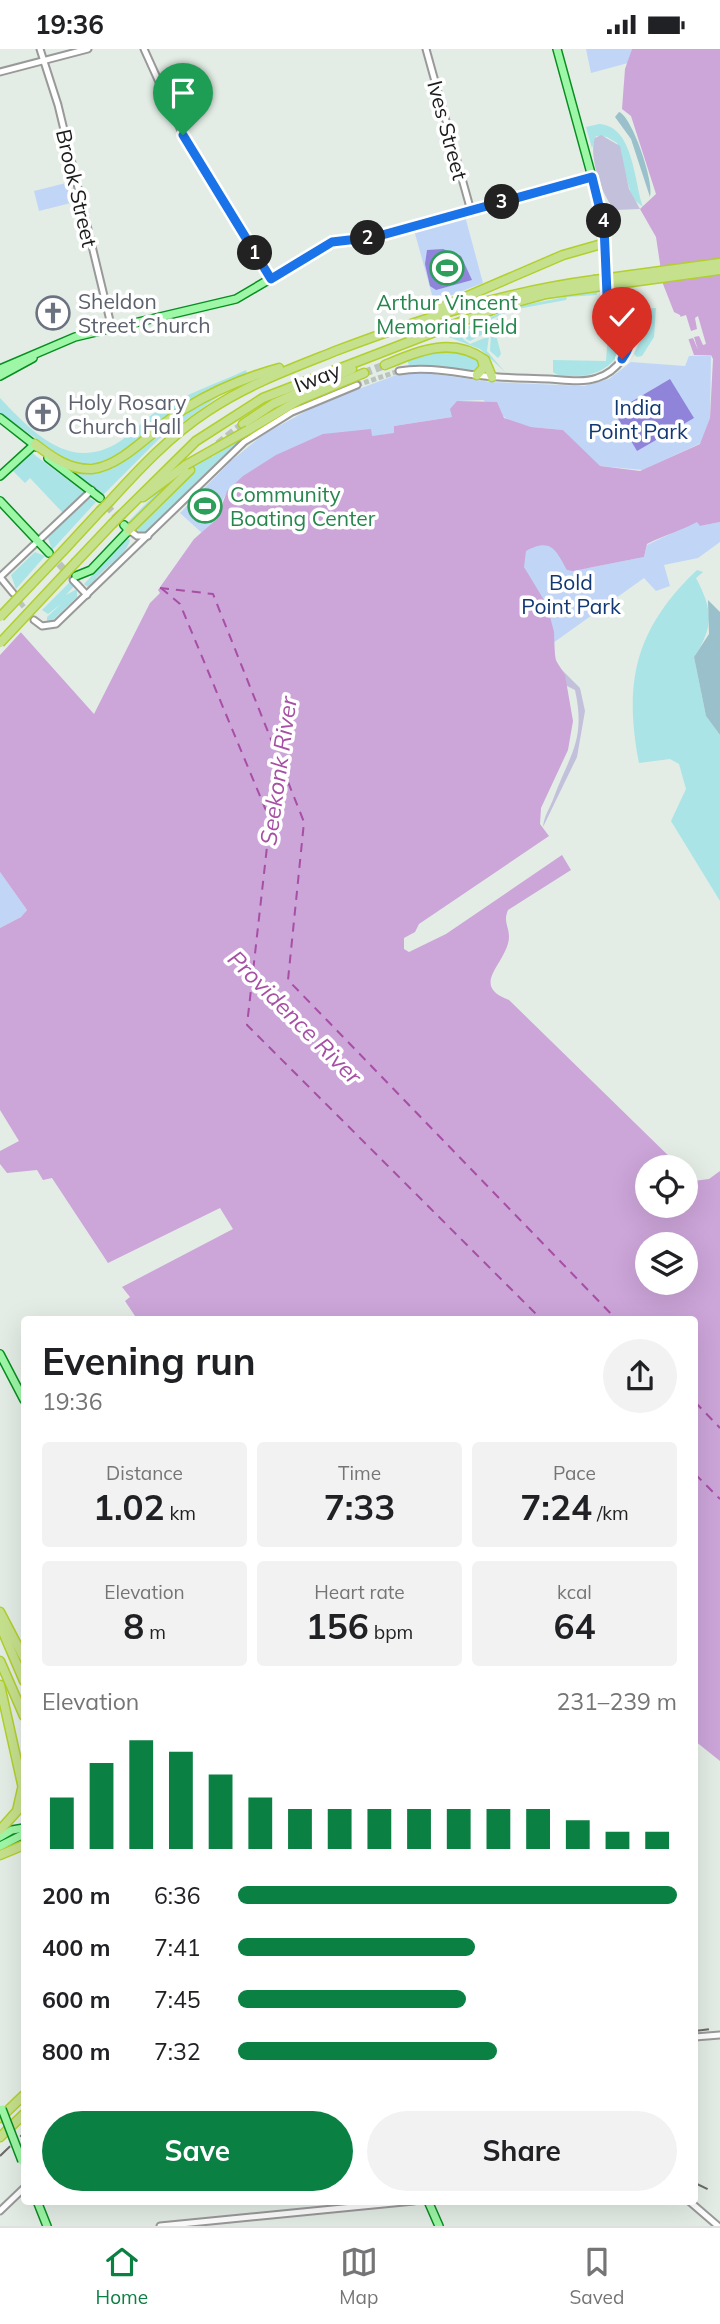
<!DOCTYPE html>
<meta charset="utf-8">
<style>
body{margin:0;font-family:Mulish,sans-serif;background:#f2f2f2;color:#202124;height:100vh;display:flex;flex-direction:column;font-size:26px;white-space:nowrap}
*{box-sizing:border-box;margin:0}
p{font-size:23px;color:#757577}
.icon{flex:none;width:38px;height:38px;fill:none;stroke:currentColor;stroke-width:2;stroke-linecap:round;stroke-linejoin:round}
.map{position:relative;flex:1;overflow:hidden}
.side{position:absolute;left:21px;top:1267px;width:677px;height:889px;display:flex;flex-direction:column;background:#fff;border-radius:7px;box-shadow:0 7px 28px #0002}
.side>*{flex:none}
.fabs{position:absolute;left:635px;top:1106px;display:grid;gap:14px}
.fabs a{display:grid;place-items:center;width:63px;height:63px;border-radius:50%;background:#fff;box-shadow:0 7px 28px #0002;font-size:35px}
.pin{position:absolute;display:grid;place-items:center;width:60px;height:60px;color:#fff;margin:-72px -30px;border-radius:50% 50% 50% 0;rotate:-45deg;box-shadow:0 0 7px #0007}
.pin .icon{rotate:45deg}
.km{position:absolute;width:35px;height:35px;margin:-18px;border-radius:50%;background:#222;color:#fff;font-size:19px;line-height:35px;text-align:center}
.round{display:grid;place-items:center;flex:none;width:74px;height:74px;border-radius:37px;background:#f2f2f2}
.summary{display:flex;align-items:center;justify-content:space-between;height:119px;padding:0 21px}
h1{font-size:38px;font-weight:700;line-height:52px}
.metrics{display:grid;grid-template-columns:repeat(3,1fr);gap:10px;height:119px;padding:7px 21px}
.metrics div{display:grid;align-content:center;border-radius:7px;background:#f2f2f2;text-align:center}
.metrics b{font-size:35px;font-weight:700}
.metrics small{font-size:19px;font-weight:400}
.metrics p{font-size:19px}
.chart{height:196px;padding:14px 21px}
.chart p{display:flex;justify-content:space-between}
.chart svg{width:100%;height:126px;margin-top:7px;stroke:#0b8043;stroke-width:6}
.primary-button{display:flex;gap:14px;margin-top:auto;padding:14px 21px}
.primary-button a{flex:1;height:80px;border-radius:42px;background:#0b8043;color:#fff;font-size:28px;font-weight:700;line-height:80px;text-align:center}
.primary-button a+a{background:#f2f2f2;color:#202124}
ul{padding:0 21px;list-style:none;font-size:23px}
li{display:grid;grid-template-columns:112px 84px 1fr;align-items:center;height:52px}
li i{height:18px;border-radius:9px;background:#0b8043}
.status{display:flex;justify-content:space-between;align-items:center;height:49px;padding:0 35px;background:#fff;direction:ltr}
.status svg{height:19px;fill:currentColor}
.menu{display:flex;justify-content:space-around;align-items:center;height:98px;border-top:2px solid #e0e0e0;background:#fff;font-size:19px;color:#757577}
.menu a{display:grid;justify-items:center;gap:4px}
.menu .on{color:#0b8043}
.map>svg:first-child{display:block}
</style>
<div class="status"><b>19:36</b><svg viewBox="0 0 49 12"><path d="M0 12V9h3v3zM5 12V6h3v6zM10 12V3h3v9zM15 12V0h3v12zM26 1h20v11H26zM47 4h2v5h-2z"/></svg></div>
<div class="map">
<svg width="720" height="2177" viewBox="0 0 720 2177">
<rect width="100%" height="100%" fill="#e3ede5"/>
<g fill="#aae4e6">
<path d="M599,75c35,2 35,58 44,83l-11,-9 -15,-55 -10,-6 -11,-1 -4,12 -6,-21z"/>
<polygon points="596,242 597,246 567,248 566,251 512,261 465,282 463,290 470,295 489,287 487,302 505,323 480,300 446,287 514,258"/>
<polygon points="651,259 656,259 654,288 642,307 637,308 634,305 647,279"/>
<path d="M619,266l7,4c3,33 -18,58 -52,57 -8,0 -15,1 -21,-4v-12l53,1 3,-42z"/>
<polygon points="503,267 494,278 501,305 498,309 490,302 491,285 485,284 470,292 466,290 467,283"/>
<polygon points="442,300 465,302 481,315 477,321 471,322 409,317 407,310"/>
<path d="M246,321l1,4 -61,29 -68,52 -19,8 -17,1 -20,-7 -62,-44v-15c32,34 70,75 119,44 13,-8 22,-20 34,-28 27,-18 63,-30 93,-44z"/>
<polygon points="226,342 159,390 103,446 66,419 93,423 189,359"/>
<polygon points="261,376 235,397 146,484 140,484 137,480 193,425 189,419 130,476 128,473 167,433 210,406 212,408"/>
<polygon points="32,404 84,443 63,464 30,429 25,434 13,422"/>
<polygon points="89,449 96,453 52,501 48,489"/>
<path d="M127,489l3,2c-3,15 -26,27 -35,40l41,-36 -44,41 1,-3 -5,5 -4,-3z"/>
<polygon points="35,503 45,507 16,540 11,526"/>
<path d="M697,521l6,2 -7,6c17,32 18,49 -2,79l12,59 14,19v166l-49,-80 15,-32 -7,-25 -9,-5 -31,4c-16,-82 -3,-135 58,-193z"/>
<polygon points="70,533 74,537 66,546 77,540 77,548 53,571 47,573 47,568 61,555 48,565 42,561"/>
</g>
<g fill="#99c0cb">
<path d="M619,63c13,4 36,72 31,85l-19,-58 -16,-22z"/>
<polygon points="708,551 720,563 720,686 706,667 694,608 709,585"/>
</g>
<g fill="#c2c0db">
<path d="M601,86l19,11 9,43 11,20 -24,1c-14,-11 -28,-56 -21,-72z"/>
<path d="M517,525l36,69 4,22 23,23 5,23 -8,46 -34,70c1,-11 7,-19 11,-30 16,-43 32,-57 21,-107l-10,-5z"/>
</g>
<g fill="#c1d6f6">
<polygon points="586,0 632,0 628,14 591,24"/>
<polygon points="70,133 75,153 39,162 34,142"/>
<polygon points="465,167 483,234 434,253 414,181"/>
<path d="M711,306l-1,64 -9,24 -58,27 -44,-4 -36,-36 -32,-3 -23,-7 -25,-20 -26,1 -5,16 -58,9v8c-58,5 -121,12 -164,55 -12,12 -9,31 -28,44l-22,-20 51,-52 33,-27 57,-31 78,-29 29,-1 63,9 93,4 25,-7 22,-17 54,4 4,-10z"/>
<polygon points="697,472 700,477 720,473 720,493 698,509 664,516 670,537 656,542 644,529 553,594 518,502 543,490 588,519 644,508 647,496"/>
<polygon points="0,823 27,861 21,868 0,879"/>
</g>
<g fill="#8f84d9">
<polygon points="443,200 461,207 472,231 436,241 430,237 425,215 427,201"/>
<polygon points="670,330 694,369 637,402 614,363"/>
</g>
<path fill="#cca5d9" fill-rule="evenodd" d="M632,0h88v473l-20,4 -3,-4c-14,8 -33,13 -50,22l-3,13 -71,14 -6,-1c-11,-19 -15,-33 -41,-19l-2,16 23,38 7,27 1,27 10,16 8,46 -5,29 -27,58 -1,16 9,12 -130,88 -4,8 -11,6v11l5,3 37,-18 116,-79 9,15 -63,40c-5,12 1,16 1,27 -1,26 -41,48 0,63l171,167h-32v39h38v-24l23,-3 11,-8v590l-25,-20v-422h-558l-12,-18 5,-4 -8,-10 111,-58 -13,-21 -112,55 -56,-85 -9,2 -6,-10 -30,3 -7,-9v-13l19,-10 -19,-31v-182l21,-11 6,-7 -27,-38v-263l94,105 56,-111 10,-10 -2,-3 36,-51 23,-20 10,-28 16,-15 33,-21 47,-21 48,-5 1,7 22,-3v-7l58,-9 -2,-8 7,-8 40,1 7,16 27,9 32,3 37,36 40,5 60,-27 10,-26 3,-59 -2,-4h-17l-14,-40 -6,-3 -11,-28 -7,-47 -16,-28 16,-15 -25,-78 -9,-7 3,-40zM648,1195h38v39h-38z"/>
<g fill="#e3ede5">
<polygon points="686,266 691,282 697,280 695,269 698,267 706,295 703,296 699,287 694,288 698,301 693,289 686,291 680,272 680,268"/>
<polygon points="1,556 23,581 0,606 0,558"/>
</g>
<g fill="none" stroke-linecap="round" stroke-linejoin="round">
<g stroke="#a74ea5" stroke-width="2" stroke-dasharray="9 7" stroke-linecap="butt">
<polyline points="160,539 213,545 304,773 288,931 616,1270"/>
<polyline points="161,539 180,555 270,771 247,976 541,1270"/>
<polyline points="695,1353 720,1379"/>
<polyline points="695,1425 720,1450"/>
</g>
<g stroke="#bbc3bd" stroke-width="5" stroke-dasharray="5 2.5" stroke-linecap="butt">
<polyline points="357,336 399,322"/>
<polyline points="16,548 34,571"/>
</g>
<g stroke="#bbc3bd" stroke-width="7" stroke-dasharray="7 3.5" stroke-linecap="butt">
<polyline points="100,449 124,476"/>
<polyline points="52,507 69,526 76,527"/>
</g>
<g stroke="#bbc3bd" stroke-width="8" stroke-dasharray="8 4" stroke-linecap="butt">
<polyline points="364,324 385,316"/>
<polyline points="218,395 243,375"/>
</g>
<defs>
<g id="minor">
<polyline points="40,0 58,56 112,280"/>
<polyline points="144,0 183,86 271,230"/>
<polyline points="426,0 471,162"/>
<polyline points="0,23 88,0"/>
<path d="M399,322c28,-5 57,2 85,5 22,2 43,2 65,3 16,1 33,4 48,-1 20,-6 37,-29 34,-50 -1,-15 -18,-20 -24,-34l-3,-69 -12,-48"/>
<polyline points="129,481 137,487 148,487"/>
<polyline points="0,528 92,441"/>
<polyline points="0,528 13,544"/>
<polyline points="73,531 87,546"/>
<polyline points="34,571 42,577 56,575 244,393 292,363 357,336"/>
<polyline points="695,1988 720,1986"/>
<polyline points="689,2152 718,2177"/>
<polyline points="0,2162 24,2139"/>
<polyline points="160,2177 414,2152"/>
</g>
<g id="major">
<polyline points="0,320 75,288 236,250 333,193 375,188 592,128 557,0"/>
<polyline points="0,327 33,309"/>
<polyline points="0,369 37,398"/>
<polyline points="48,409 100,449"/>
<polyline points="0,427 35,395"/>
<polyline points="0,452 49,504"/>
<polyline points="76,527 91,521 129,481 124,476"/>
<polyline points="0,1305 24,1351"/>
<polyline points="0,1788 12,1781 24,1779"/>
<polyline points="0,1797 24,1785"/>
<polyline points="37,2152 47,2177"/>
<polyline points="428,2152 439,2177"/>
</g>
<g id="highway">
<polyline points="435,261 563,206 605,194"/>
<path d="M385,316c34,-14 67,-29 100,-5l7,17"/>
<polyline points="477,326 484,318 482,311"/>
<polyline points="243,375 273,355 352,320"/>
<polyline points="248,381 299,351 364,324"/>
<path d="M35,395c17,13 34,26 57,25 32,-3 66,-45 94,-61 29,-18 61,-31 93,-40"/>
<polyline points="143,448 186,416"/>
<path d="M110,452c30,-33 60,-65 98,-90 40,-27 85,-43 130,-61 85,-32 166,-58 256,-70"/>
<polyline points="122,465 196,392 263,349 502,257 546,245 595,238"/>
<polyline points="129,481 190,421"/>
<polyline points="63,502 100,462"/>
<polyline points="76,513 112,475"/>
<polyline points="0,1563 24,1609"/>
<polyline points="0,1576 24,1632"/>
<polyline points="0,1612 24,1667"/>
<polyline points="0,1636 24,1744"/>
<polyline points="0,1781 17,1762 22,1740"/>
<polyline points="0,1806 24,1796"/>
<polyline points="0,2069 24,2046"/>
<polyline points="0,2088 24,2065"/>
</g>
</defs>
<use href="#minor" stroke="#999" stroke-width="9"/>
<use href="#major" stroke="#078e20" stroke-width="10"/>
<use href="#highway" stroke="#b2cf2c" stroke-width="11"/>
<use href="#minor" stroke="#fff" stroke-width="5"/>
<use href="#major" stroke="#9ef7a6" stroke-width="7"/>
<use href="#highway" stroke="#c6e18d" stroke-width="8"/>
<g stroke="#6a6a6a" stroke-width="2" stroke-dasharray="14 14" stroke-linecap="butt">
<polyline points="695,1982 720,1979"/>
<polyline points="0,2107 24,2084"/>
<polyline points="695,2134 720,2146"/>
</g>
<defs>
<polyline id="major-bridge" points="2,2060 22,2112"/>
<g id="highway-bridge">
<polyline points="594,231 720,214"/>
<polyline points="595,238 720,221"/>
<polyline points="186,416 248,381"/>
<polyline points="100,462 110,452"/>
<polyline points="112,475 122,465"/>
<polyline points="0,568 63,502"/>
<polyline points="0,594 76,513"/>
</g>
</defs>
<use href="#major-bridge" stroke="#078e20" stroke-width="10" stroke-linecap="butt"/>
<use href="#highway-bridge" stroke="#b2cf2c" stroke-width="11" stroke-linecap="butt"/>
<use href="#major-bridge" stroke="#9ef7a6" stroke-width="7"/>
<use href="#highway-bridge" stroke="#c6e18d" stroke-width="8"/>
</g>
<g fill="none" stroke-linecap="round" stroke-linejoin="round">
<defs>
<path id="route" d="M183,86l88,144 61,-37 43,-5 217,-60 12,49 3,68c11,27 41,26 15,65"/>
</defs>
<use href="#route" stroke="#fff" stroke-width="14"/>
<use href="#route" stroke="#1a73e8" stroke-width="9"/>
</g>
<defs>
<symbol id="stadium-ring" viewBox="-11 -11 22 22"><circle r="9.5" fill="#fff" stroke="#2e9e5b" stroke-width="1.5"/><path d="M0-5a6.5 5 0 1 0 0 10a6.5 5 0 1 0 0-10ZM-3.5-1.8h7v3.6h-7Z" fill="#2e9e5b"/></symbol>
<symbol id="church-ring" viewBox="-11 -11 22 22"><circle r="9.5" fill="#fff" stroke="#6b7280" stroke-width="1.5"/><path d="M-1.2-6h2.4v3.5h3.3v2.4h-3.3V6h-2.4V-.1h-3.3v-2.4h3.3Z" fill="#6b7280"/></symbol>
</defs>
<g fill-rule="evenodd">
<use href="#stadium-ring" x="428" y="200" width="38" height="38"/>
<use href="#church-ring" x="34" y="245" width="38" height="38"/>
<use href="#church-ring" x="24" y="346" width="38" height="38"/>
<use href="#stadium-ring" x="186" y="438" width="38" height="38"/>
</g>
<g text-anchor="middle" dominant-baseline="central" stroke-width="7" stroke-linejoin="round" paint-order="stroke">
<g font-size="21" fill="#1c1c1c" stroke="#fff">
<text transform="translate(448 81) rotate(75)">Ives Street</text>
<text transform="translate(77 139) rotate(77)">Brook Street</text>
<text transform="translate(317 328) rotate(-21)">Iway</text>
</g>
<g font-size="21" fill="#5b616d" stroke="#fff" text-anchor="start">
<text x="78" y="252">Sheldon<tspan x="78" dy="24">Street Church</tspan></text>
<text x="68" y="353">Holy Rosary<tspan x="68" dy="24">Church Hall</tspan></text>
</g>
<g font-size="21" fill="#27864d" stroke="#fff">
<text x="447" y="253">Arthur Vincent<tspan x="447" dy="24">Memorial Field</tspan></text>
<text x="230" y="445" text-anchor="start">Community<tspan x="230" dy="24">Boating Center</tspan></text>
</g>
<g font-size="21" fill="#113874" stroke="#fff">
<text x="638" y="358">India<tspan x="638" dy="24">Point Park</tspan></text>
<text x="571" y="533">Bold<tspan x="571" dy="24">Point Park</tspan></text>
</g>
<g font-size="23" font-style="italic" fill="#a74ea5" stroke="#fff">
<text transform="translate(278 722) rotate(-82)">Seekonk River</text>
<text transform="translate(295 968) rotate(45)">Providence River</text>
</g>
</g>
</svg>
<div class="fabs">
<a><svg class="icon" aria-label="locate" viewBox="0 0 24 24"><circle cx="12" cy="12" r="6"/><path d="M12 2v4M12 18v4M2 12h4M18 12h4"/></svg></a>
<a><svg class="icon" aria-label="layers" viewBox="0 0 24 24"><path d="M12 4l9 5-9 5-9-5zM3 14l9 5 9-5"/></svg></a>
</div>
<div class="pin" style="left:183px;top:86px;background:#1e9e55"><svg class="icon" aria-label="arrive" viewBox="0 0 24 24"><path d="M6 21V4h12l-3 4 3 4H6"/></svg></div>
<div class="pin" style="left:622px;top:310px;background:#d93025"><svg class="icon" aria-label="check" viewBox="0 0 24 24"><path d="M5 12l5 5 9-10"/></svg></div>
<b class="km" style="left:255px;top:204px">1</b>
<b class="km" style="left:368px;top:189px">2</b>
<b class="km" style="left:502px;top:153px">3</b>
<b class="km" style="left:604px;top:172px">4</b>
<section class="side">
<div class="summary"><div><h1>Evening run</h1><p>19:36</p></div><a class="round"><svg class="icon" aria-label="share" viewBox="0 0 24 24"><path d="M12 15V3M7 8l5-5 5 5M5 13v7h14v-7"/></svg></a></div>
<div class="metrics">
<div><p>Distance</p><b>1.02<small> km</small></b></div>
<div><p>Time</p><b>7:33</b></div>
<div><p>Pace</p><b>7:24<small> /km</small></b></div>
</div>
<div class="metrics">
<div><p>Elevation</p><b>8<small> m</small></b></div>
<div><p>Heart rate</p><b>156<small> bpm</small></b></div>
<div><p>kcal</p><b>64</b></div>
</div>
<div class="chart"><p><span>Elevation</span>231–239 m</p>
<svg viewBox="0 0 160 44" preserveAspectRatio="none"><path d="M5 44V26M15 44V14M25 44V6M35 44V10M45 44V18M55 44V26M65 44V30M75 44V30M85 44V30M95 44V30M105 44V30M115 44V30M125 44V30M135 44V34M145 44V38M155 44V38"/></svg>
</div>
<ul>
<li><b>200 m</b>6:36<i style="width:100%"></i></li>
<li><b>400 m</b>7:41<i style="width:54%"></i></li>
<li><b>600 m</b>7:45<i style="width:52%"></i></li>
<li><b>800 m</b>7:32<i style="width:59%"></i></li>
</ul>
<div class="primary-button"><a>Save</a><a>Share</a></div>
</section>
</div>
<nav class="menu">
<a class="on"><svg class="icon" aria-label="home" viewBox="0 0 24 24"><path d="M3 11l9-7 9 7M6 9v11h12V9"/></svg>Home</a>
<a><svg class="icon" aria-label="map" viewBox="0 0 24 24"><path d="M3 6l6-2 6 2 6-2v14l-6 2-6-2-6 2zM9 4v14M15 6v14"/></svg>Map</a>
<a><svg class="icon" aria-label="saved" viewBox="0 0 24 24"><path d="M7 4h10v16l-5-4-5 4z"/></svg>Saved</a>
</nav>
